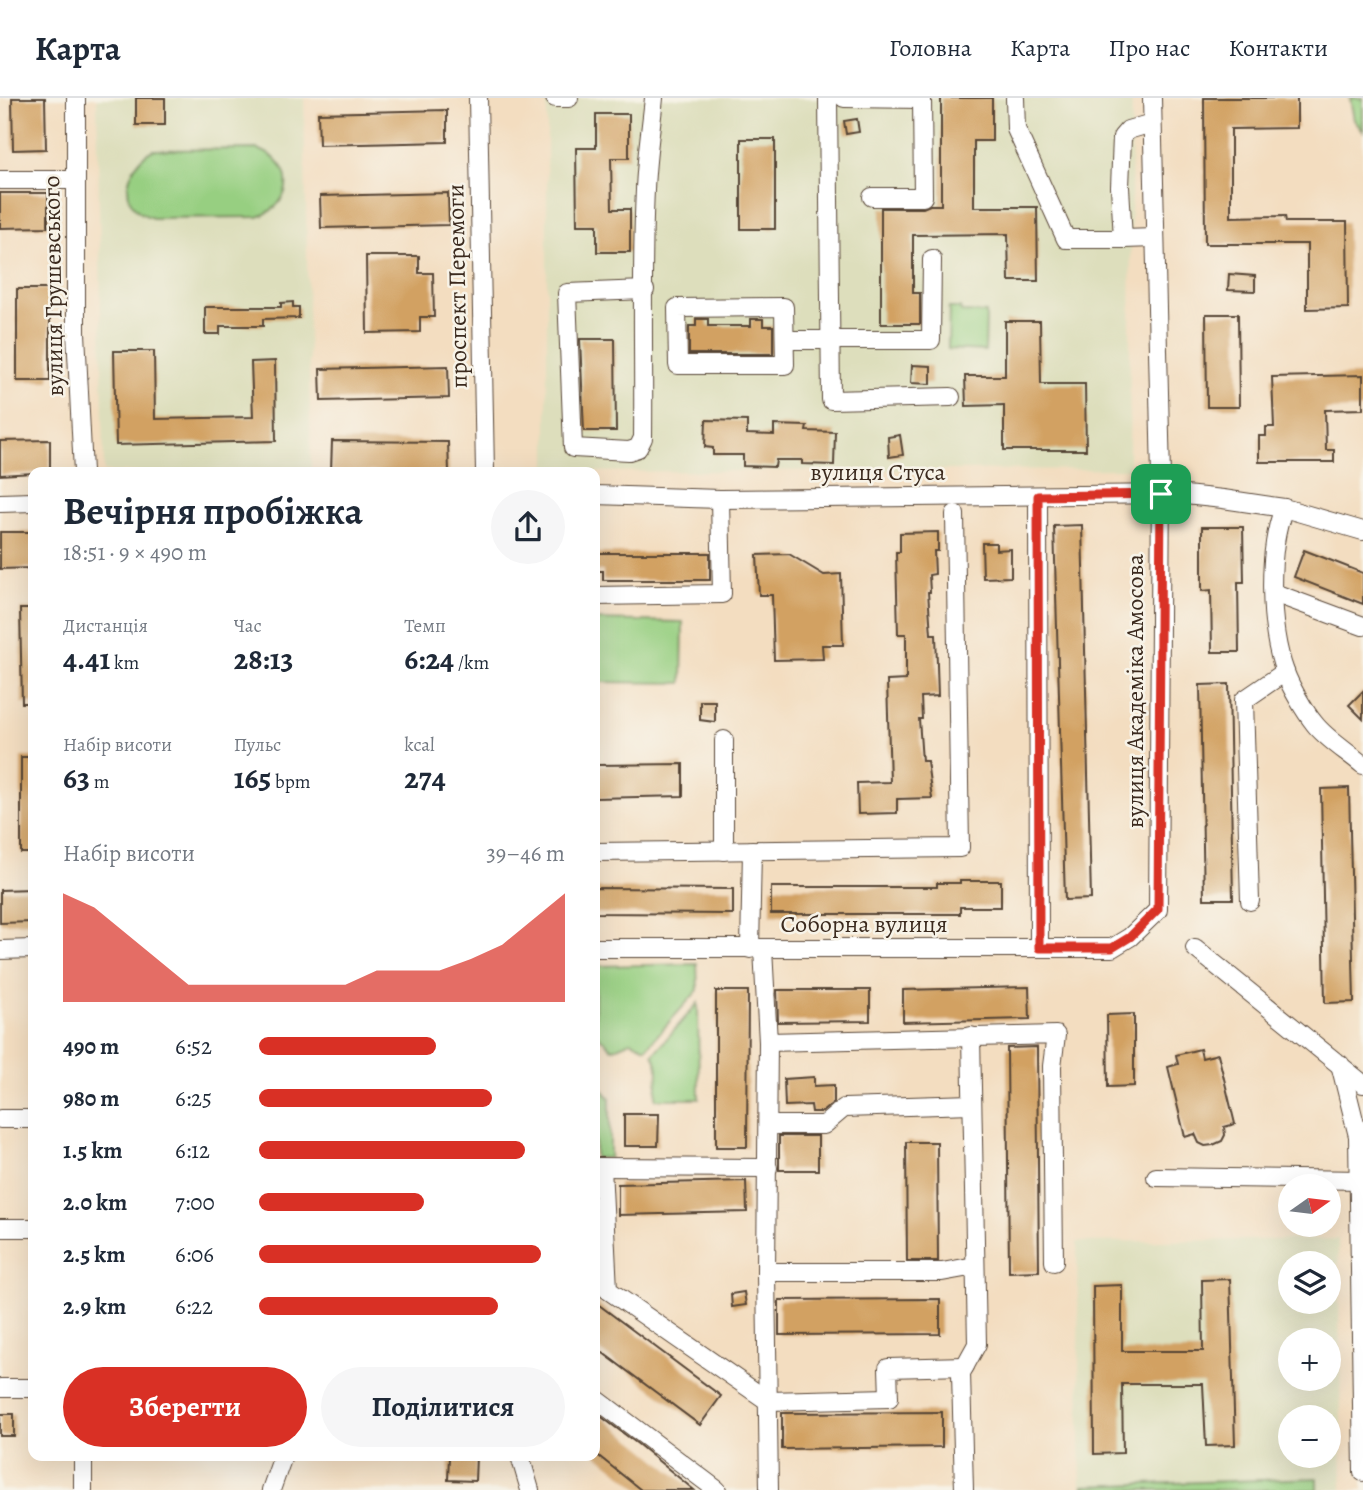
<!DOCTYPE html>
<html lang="uk">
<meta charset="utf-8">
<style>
body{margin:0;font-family:Alegreya,serif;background:#f6f6f7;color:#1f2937;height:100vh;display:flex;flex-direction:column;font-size:26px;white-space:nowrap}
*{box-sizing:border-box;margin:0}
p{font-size:23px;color:#747a83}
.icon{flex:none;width:38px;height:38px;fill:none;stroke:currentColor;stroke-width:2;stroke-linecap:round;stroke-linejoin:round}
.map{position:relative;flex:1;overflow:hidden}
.details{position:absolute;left:28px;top:369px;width:572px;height:994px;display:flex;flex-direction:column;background:#fff;border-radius:14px;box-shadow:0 7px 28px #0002}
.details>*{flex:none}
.needle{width:46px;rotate:76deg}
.tools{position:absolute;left:1278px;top:1076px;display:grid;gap:14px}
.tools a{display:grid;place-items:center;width:63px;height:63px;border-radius:50%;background:#fff;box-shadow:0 7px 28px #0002;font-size:35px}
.pin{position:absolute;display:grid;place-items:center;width:60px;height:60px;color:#fff;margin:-30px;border-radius:14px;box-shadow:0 4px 10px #0006}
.round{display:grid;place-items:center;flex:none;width:74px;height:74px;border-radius:37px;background:#f6f6f7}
.summary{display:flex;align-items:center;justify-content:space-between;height:119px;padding:0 35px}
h1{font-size:38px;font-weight:600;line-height:52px}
.metrics{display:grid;grid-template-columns:repeat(3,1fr);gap:10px;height:119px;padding:7px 35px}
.metrics div{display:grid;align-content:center}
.metrics b{font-size:30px;font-weight:600}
.metrics small{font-size:19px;font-weight:400}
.metrics p{font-size:19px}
.chart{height:196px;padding:14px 35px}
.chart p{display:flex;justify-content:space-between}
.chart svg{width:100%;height:126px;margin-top:7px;fill:#d93025;opacity:.7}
.cta{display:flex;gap:14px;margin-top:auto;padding:14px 35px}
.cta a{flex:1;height:80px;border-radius:42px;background:#d93025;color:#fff;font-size:28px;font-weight:600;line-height:80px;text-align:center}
.cta a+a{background:#f6f6f7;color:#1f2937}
ul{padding:0 35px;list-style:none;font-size:23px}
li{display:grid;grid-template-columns:112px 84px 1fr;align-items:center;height:52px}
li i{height:18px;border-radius:9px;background:#d93025}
header{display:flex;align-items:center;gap:42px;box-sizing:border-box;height:98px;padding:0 35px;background:#fff;border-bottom:2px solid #e0e1e3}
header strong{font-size:33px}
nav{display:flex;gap:38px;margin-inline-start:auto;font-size:24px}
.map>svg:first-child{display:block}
</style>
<header>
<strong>Карта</strong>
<nav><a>Головна</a><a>Карта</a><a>Про нас</a><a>Контакти</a></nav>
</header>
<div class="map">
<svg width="1363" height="1392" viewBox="0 0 1363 1392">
<rect width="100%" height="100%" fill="#f7f3e8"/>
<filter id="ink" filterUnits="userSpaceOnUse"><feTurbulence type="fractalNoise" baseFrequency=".0143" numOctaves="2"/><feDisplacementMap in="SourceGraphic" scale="14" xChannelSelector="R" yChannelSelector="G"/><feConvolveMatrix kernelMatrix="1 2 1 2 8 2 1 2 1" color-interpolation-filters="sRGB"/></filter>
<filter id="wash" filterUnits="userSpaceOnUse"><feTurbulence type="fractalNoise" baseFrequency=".00686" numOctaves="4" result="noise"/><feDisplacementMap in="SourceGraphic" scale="28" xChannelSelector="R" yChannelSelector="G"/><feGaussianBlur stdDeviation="1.57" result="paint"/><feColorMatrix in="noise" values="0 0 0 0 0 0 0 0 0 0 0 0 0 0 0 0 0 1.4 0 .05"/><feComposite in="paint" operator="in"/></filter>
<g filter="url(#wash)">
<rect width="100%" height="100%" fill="#f3ddc0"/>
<g fill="#dddebc" fill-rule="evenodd">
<polygon points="97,0 304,0 311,374 104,374"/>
<polygon points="547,0 1132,0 1129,371 547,374"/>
<path d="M1338,1141l4,251h-261l-4,-248zM1290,1166h38v38h-38zM1290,1242h38v39h-38zM1290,1320h38v38h-38z"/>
</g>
<g fill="#97cf81" stroke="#697c50" stroke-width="2">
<polygon points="1350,0 1363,0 1363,33 1354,22"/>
<path d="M257,51c39,13 39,54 1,68l-105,1c-37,-9 -29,-53 0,-68z"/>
<polygon points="949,210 960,210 961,214 986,215 985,253 948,251"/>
<polygon points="595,522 683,524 682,585 595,584"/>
<polygon points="697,866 698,892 646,950 631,943 612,951 595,934 595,868"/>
<path d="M698,905l1,96h-43c0,-17 6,-30 -3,-45z"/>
<polygon points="603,992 610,1000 610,1060 595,1060 595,999"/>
<polygon points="1317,1380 1317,1392 1084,1392 1084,1388"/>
</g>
<g id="blocks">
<g fill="#d2a162">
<polygon points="12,0 45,0 46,51 13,52"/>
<rect x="136" y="0" width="29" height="27"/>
<polygon points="941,0 992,0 992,43 974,43 974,109 1037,109 1038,183 1009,183 1008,136 913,137 913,195 920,195 920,226 881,226 881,110 923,110 930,107 941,107"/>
<polygon points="1204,0 1297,0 1297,30 1231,31 1231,119 1285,118 1286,124 1347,124 1348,210 1307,211 1307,146 1205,146"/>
<polygon points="447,12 447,44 319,47 318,15"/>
<polygon points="596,16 629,16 629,60 611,60 612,111 630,111 630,154 597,154 597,127 577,127 576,50 596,50"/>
<polygon points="857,21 859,34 846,36 844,23"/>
<rect x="741" y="41" width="34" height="90"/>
<polygon points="0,95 48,95 48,129 0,130"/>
<polygon points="448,95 449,127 321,130 320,98"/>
<polygon points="366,158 419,158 419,175 433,175 434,219 420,219 420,234 367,235"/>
<polygon points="1229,176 1255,178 1255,193 1228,192"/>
<rect x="17" y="191" width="33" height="92"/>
<polygon points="293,204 293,209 299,209 299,220 263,221 263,228 220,228 220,236 205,236 205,209 281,209 281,205"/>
<polygon points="1206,216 1238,216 1239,309 1207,309"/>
<polygon points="696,221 708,221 708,228 751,228 751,221 763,221 763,228 773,228 773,256 689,256 689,228 696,228"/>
<polygon points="1005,223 1040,223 1041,286 1085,286 1086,352 1004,352 1004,307 966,308 965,278 1005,278"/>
<polygon points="580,241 615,241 616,333 584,333"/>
<polygon points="114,253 154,253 155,321 253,319 251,264 275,263 276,343 116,347"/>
<polygon points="912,267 931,268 931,286 911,285"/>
<polygon points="448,268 449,300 321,303 320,271"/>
<polygon points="1363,277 1363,311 1325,312 1326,352 1334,352 1334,364 1259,364 1259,338 1266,338 1266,329 1274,329 1272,279"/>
<polygon points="706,322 747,323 747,336 774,337 774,327 807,328 806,333 835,334 834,367 802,366 802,362 776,362 775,369 743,368 743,357 713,357 713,350 705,349"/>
<polygon points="900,337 903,357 889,359 888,339"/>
<polygon points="50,342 50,374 0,377 0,343"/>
<polygon points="332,343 448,344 449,374 331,374"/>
<polygon points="1082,427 1091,801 1065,802 1054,428"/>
<polygon points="1202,429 1243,429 1244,484 1238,484 1239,554 1212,554 1211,492 1202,493"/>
<polygon points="0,434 33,434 33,470 0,471"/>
<polygon points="938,434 938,453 934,453 935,476 929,477 930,494 928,494 931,536 936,536 938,598 921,599 922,621 919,621 922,663 927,663 932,700 897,701 897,715 858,716 857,685 890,684 887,583 906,582 906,536 898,536 896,454 900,454 900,435"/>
<polygon points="982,445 996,445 996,452 1011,451 1011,479 983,480"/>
<polygon points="1304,452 1363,475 1363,506 1294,479"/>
<polygon points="595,455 710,455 710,482 603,482 603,473 595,473"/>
<polygon points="789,456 824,477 841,476 843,547 822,547 823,561 774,562 772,497 759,497 757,457"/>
<polygon points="20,511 33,511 33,605 22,605"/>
<polygon points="1229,586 1233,801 1204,801 1200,587"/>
<polygon points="1363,593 1363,621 1349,607"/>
<polygon points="700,603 715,603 715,624 700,622"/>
<rect x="21" y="659" width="12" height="96"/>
<polygon points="683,666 683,698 595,700 595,667"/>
<polygon points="1349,690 1354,904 1325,905 1321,691"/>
<polygon points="960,783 1001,783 1001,809 960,809 960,816 771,816 771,789 937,789 937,785 960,785"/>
<polygon points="595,790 733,791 733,816 595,815"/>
<polygon points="33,791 33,824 0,825 0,792"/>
<polygon points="1029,889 1030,921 903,924 903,892"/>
<polygon points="777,892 870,892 870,923 778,924"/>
<polygon points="716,893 748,893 747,1049 716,1049"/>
<polygon points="1134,916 1134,988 1108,989 1107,917"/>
<polygon points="1037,949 1039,1173 1009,1174 1007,950"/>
<polygon points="1200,951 1202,960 1218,956 1235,1026 1224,1029 1225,1037 1222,1043 1213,1047 1205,1048 1199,1045 1195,1036 1185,1039 1168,969 1178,966 1176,957"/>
<polygon points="814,979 814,988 834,987 834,1004 822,1014 812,1014 811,1007 785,1008 784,981"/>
<polygon points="624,1016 659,1016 658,1048 624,1048"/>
<rect x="779" y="1038" width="39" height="34"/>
<polygon points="906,1044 937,1044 938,1163 907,1163"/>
<polygon points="746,1083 747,1114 618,1117 618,1086"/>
<polygon points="1230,1181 1235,1347 1206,1348 1203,1286 1122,1286 1123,1355 1094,1356 1093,1188 1122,1187 1122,1253 1203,1253 1202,1182"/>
<polygon points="744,1194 746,1207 732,1209 731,1196"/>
<polygon points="940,1201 940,1236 779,1237 779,1202"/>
<polygon points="595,1204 721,1298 700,1327 595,1249"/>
<polygon points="595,1314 639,1347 694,1392 641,1392 595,1355"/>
<polygon points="942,1314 942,1349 782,1351 782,1315"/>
<rect x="0" y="1316" width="14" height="22"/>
<polygon points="449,1358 476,1358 475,1383 448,1382"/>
</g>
</g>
</g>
<g filter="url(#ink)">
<use href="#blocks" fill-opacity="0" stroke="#574536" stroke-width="2"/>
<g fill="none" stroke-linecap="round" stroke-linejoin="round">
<defs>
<g id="minor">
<polyline points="76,0 76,235 83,374"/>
<polyline points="478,0 485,374"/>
<polyline points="555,0 569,0"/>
<polyline points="828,0 831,302 951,299"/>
<polyline points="844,0 922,1"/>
<polyline points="1015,0 1016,31 1066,141 1123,141"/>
<polyline points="1152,25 1128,32 1122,39 1120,89 1123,141 1155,140"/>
<polyline points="0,82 76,82"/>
<polyline points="872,99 923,99 922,0"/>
<path d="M645,192l-78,3 6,155 56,3 9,-3 5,-10c1,-82 -2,-166 2,-248 1,-31 6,-62 9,-92"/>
<polygon points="784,209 785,267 678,267 677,210"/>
<polyline points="785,242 931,242 932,161"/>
<polyline points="595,397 720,401 1176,396 1223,401 1284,410 1363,433"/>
<polyline points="1038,398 1039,850"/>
<polyline points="0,405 33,404"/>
<path d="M1284,410c-17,43 -15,120 1,164 5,14 20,40 29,51 12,16 34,29 49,42"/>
<polyline points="1274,495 1363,528"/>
<polyline points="595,498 722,496 720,401"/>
<polyline points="724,753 724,642"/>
<polyline points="595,754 960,750 955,416"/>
<polyline points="1250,803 1244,602 1285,574"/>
<polyline points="595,850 1112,850 1130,839 1158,812 1161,379 1152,0"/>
<polyline points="1195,850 1363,986"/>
<polyline points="750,851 752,752"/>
<polyline points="763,851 768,944 1056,937 1052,968 1054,1164"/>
<polyline points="0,852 33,851"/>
<polyline points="768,944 766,1174 769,1392"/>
<polyline points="1340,966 1358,1038 1363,1374"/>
<polyline points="0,1021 33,1021"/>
<polyline points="769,1027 824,1027 844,1010 972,1006"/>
<polyline points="595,1069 768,1070"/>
<polyline points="602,1069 608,1192 768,1303 889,1300 888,1270 965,1268"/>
<polyline points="1156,1079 1363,1082"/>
<polyline points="0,1130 33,1130"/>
<polyline points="766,1174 942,1174 975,1168"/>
<polyline points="0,1290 33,1290"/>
<polyline points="595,1300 717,1392"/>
<polyline points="83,1358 83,1392"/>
<polyline points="520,1358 530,1392"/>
<polyline points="271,1392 283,1358"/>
<polyline points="964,1392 961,1275 977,1246 971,938"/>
</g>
</defs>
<use href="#minor" stroke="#574536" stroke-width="20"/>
<use href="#minor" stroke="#fff" stroke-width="18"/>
</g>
</g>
<g fill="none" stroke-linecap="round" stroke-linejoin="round" filter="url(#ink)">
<defs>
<polygon id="route" points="1161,396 1158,811 1130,839 1112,850 1039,850 1038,398"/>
</defs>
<use href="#route" stroke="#fff" stroke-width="14"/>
<use href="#route" stroke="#d93025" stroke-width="9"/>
</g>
<g text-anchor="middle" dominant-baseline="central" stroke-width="5" stroke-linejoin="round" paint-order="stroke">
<g font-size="24" fill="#3b2a1e" stroke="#f7f3e8">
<text transform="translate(53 188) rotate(-91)">вулиця Грушевського</text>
<text transform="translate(457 188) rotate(-91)">проспект Перемоги</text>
<text x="878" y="374">вулиця Стуса</text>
<text transform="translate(1135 593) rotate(-90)">вулиця Академіка Амосова</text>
<text x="864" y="826">Соборна вулиця</text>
</g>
</g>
</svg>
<div class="tools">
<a><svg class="needle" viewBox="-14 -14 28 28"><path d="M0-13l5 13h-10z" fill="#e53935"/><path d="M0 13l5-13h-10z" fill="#747a83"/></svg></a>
<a><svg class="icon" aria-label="layers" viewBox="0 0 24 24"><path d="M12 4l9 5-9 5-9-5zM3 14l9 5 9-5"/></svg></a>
<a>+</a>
<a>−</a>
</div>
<div class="pin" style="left:1161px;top:396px;background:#1e9e55"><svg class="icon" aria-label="arrive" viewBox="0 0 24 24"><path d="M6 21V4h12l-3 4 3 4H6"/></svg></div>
<section class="details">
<div class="summary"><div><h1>Вечірня пробіжка</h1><p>18:51 · 9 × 490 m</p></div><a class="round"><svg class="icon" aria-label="share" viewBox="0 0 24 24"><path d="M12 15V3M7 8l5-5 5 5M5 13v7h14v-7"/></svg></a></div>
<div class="metrics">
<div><p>Дистанція</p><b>4.41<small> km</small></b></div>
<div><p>Час</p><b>28:13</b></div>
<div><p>Темп</p><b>6:24<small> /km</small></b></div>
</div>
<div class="metrics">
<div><p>Набір висоти</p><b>63<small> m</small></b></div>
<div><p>Пульс</p><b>165<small> bpm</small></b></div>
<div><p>kcal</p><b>274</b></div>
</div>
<div class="chart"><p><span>Набір висоти</span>39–46 m</p>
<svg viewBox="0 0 160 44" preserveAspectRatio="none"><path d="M0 44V6L10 11L20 20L30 29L40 38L50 38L60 38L70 38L80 38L90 38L100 33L110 33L120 33L130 29L140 24L150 15L160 6V44z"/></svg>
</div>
<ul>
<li><b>490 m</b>6:52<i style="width:58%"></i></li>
<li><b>980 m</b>6:25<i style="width:76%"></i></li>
<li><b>1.5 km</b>6:12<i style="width:87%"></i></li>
<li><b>2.0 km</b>7:00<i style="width:54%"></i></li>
<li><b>2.5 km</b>6:06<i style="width:92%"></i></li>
<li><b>2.9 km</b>6:22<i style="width:78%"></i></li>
</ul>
<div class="cta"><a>Зберегти</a><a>Поділитися</a></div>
</section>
</div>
